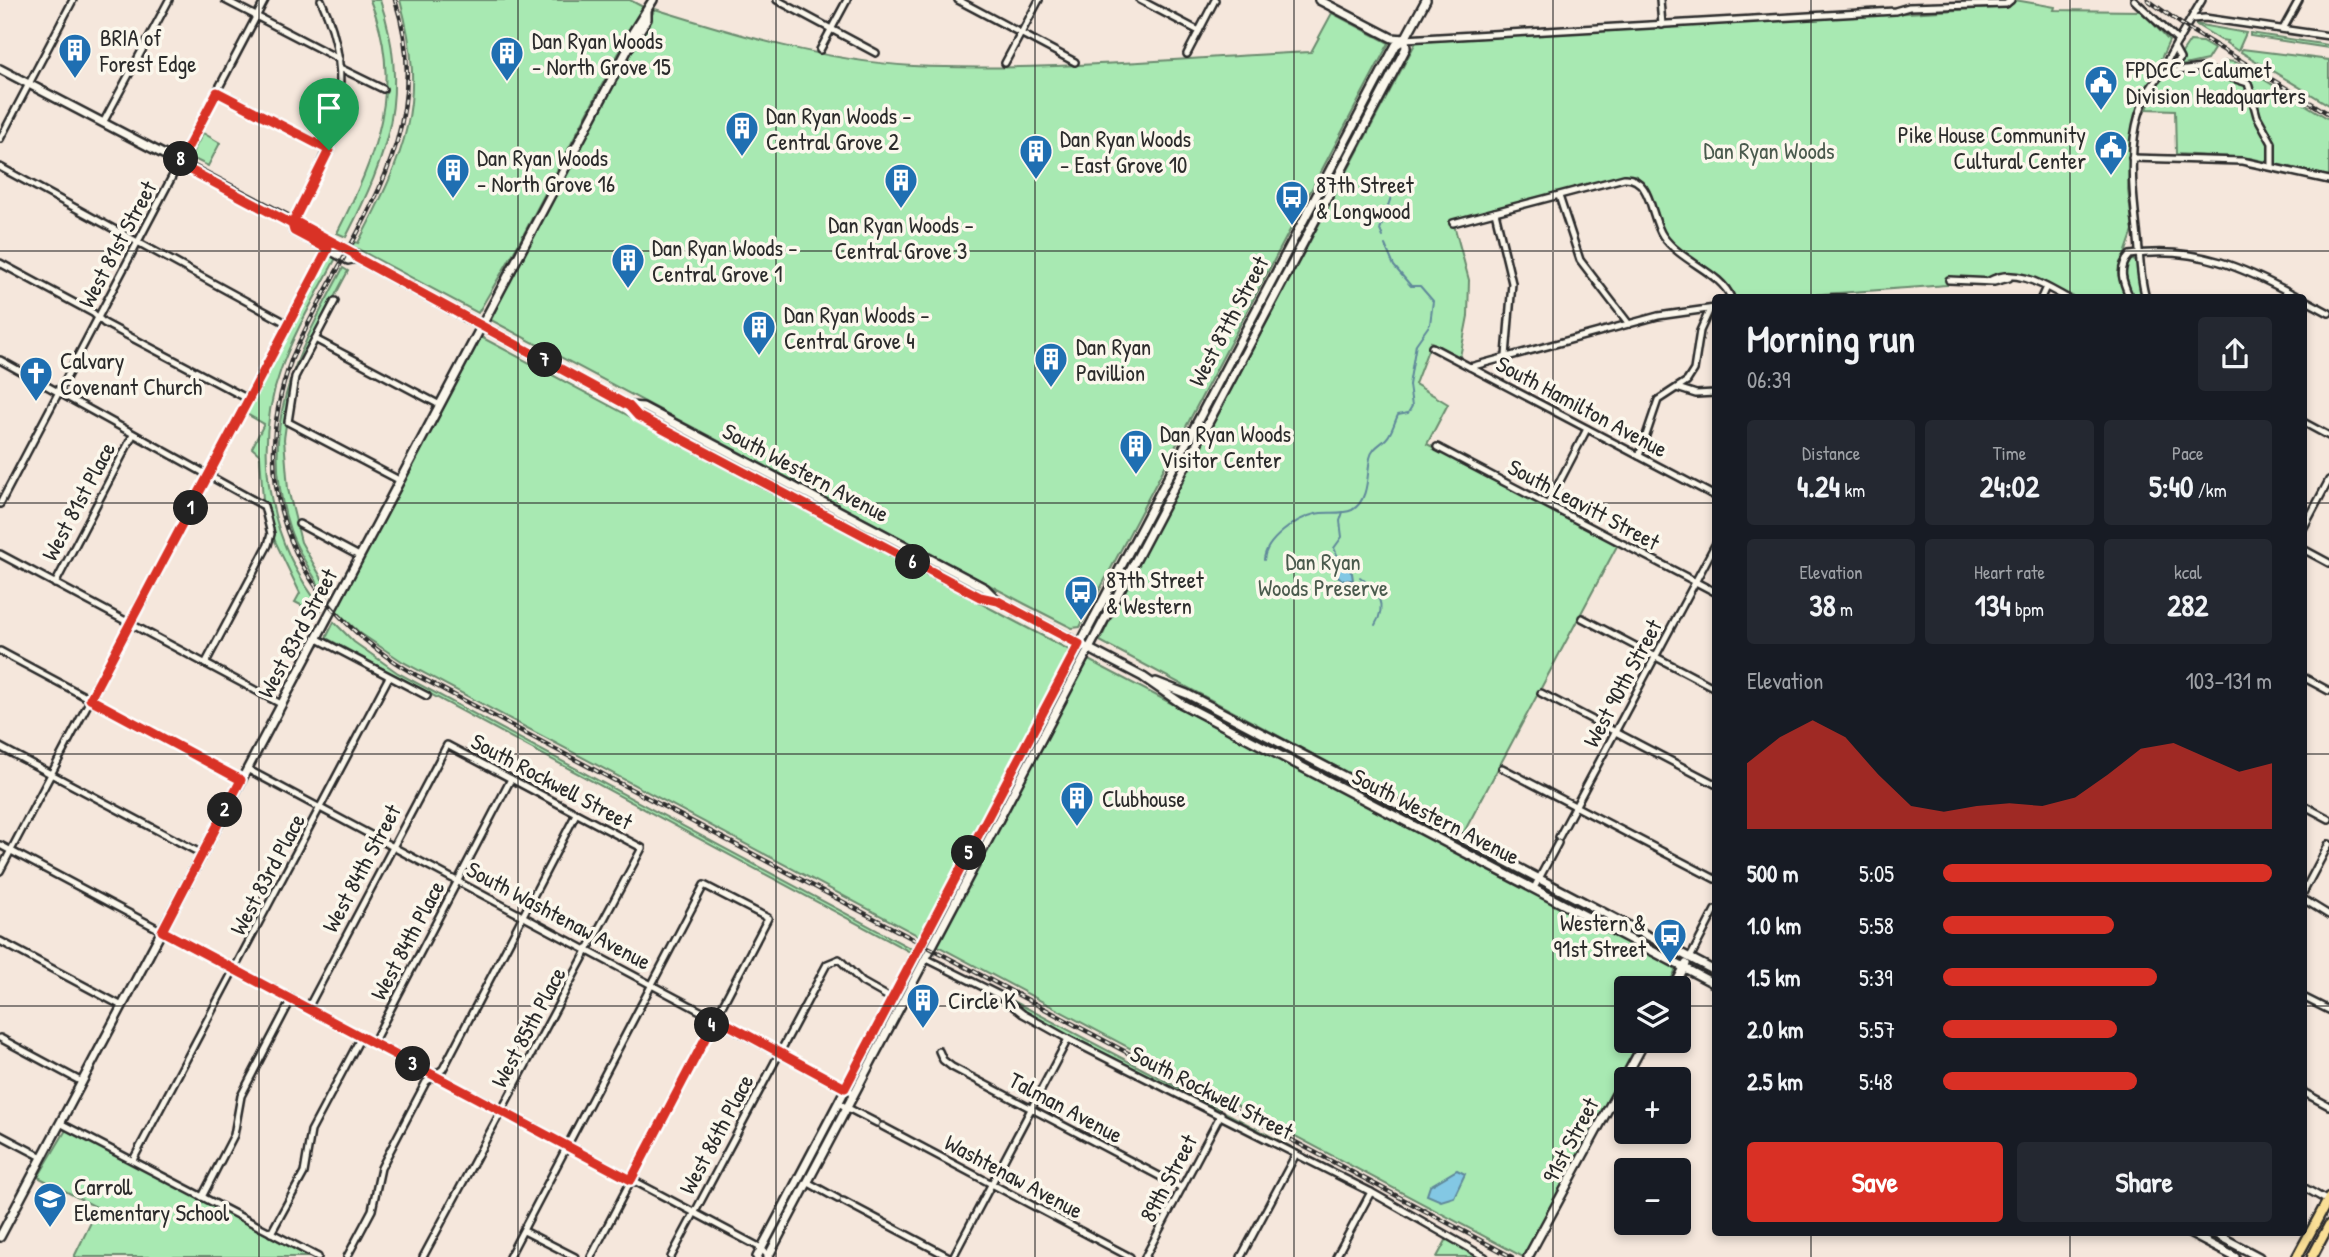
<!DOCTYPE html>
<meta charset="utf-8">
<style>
body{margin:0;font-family:"Patrick Hand",sans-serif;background:#242831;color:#f1f3f6;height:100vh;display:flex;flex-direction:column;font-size:26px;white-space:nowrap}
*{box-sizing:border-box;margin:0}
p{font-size:23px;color:#9ea1a6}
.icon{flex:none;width:38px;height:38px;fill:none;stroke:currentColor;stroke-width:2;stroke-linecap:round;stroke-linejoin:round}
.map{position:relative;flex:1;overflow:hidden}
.panel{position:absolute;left:1712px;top:294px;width:595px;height:942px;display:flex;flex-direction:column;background:#171b24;border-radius:7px;box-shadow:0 4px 10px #0003}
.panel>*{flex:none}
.fabs{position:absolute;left:1614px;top:976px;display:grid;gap:14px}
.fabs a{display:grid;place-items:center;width:77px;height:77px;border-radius:7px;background:#171b24;box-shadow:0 4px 10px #0003;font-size:35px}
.pin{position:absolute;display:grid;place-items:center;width:60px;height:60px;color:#fff;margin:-72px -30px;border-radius:50% 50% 50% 0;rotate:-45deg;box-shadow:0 0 7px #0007}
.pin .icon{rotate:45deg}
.km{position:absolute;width:35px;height:35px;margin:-18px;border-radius:50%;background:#222;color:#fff;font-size:19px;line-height:35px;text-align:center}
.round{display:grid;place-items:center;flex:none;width:74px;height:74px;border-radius:7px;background:#242831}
.overview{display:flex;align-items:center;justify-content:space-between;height:119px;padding:0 35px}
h1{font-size:38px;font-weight:700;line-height:52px}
.figures{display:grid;grid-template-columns:repeat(3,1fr);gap:10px;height:119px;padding:7px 35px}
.figures div{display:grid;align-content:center;border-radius:7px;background:#242831;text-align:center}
.figures b{font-size:30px;font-weight:700}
.figures small{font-size:19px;font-weight:400}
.figures p{font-size:19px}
.chart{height:196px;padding:14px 35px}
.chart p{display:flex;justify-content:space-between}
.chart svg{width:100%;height:126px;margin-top:7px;fill:#d93025;opacity:.7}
.cta{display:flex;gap:14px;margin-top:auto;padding:14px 35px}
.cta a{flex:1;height:80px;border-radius:7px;background:#d93025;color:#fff;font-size:28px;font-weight:700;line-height:80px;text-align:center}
.cta a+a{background:#242831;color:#f1f3f6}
ul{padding:0 35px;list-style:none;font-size:23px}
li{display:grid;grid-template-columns:112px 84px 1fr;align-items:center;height:52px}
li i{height:18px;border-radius:9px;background:#d93025}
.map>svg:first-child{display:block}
</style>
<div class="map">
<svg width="2329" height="1257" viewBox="0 0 2329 1257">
<rect width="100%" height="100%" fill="#f5e7dc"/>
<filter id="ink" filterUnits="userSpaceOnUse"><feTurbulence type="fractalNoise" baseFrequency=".0143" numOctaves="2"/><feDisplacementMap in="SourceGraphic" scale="14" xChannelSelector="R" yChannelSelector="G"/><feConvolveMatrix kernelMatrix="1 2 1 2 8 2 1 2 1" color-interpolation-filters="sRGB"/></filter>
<g filter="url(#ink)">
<g fill="#a8e9b2" stroke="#6a8a6e" stroke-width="2">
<path d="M370,0h10c31,92 8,155 -34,237l-9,-4c39,-76 68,-148 33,-233z"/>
<path d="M400,0h230l13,7 -125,238 -40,68 -126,-67 3,-4 3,1c47,-90 70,-140 42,-243z"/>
<path d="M2015,0l40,7 -1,3 88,1 27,30 -28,62 -10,36 -3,51 5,41 -15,43 8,23h-52l-47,-22 -25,-1 -17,5 -37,-1 -1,7c-71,5 -141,12 -212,12 -11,-28 -56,-37 -74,-70 -10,-17 -9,-43 -27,-52l-181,46 16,59 -1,36 -8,41 -29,-15 -16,42 33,20 -21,40 171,89 19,13 -154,288 -363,-193 18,-39 298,-560 593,-35z"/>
<path d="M655,9c83,26 170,52 258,57 129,6 268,-8 398,-14l21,-39 57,30 -309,584 -8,1 -47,-24 -534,-284 24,-51z"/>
<polygon points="2195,24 2246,33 2238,51 2226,43 2227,41 2221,40"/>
<polygon points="2250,33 2329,45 2329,48 2250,36"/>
<polygon points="2190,41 2202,42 2214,49 2207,60 2175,67 2182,62 2182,53"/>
<polygon points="2242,49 2329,60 2329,105 2241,52"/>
<polygon points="2225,61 2235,62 2329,119 2329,176 2250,158 2176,154 2175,110 2147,109 2159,82 2169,72 2216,76"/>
<polygon points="1369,105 1303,233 1301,232 1368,105"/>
<polygon points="203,133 220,143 208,166 190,157"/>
<path d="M329,255l7,3c-19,36 -41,72 -55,111 -29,80 -13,173 41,239l-4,6 -23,-12 5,-9 -25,-52 -12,-41 -3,-45 -8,-7 12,-24 -19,-11z"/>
<polygon points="2131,259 2137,262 2143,297 2132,297 2125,271"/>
<path d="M343,268l5,3 -55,104 -9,64 4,50 13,53 29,51 -4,6c-9,-20 -27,-43 -36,-69 -34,-102 6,-174 53,-262z"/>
<polygon points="1269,292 1263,310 1155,508"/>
<polygon points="481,337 1014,621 1673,966 1675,971 1667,989 1626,989 1626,1041 1639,1041 1523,1257 403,662 360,633 336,611"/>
<polygon points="641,410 983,592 982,592 640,412"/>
<polygon points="334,622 354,642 398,673 912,949 910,952 326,638"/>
<polygon points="1002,995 1331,1168 1069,1037 1023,1012"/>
<polygon points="66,1130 67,1130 310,1257 74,1257 98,1208 38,1177"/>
<polygon points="1448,1237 1479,1257 1437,1257"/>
</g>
<g fill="#83c8e4" stroke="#60899a" stroke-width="2">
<polygon points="1337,562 1344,564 1352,573 1353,580 1342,580 1333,571"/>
<polygon points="1457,1170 1465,1174 1454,1197 1441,1201 1427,1195 1430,1186"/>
</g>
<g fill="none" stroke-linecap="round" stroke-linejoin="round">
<g stroke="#60899a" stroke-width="2">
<polyline points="1383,237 1380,230 1391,197"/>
<polyline points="1338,557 1334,548 1342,537 1340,521 1343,512"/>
<path d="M1264,560c1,-20 33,-42 51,-46 11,-3 26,1 37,-4 17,-9 15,-36 18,-52 3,-13 14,-14 19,-23 4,-6 6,-14 9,-20l10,-2 4,-7 -3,-21 7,-41 14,-20 3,-23 -13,-15h-9l-17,-20 -9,-21"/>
<path d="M1360,577c17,13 28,27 15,48"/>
</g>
<defs>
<g id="street">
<polyline points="225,0 339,59"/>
<polyline points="777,0 876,53"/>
<polyline points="958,0 1075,62"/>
<polyline points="1140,0 1199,31"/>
<polyline points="1660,0 1662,25"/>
<polyline points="2134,0 2178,41"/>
<polyline points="2192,19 2205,18 2329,36"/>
<polyline points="2283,29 2299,0"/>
<polyline points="1405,39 1895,11 1909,7 2006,4 2011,0"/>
<path d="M2174,48l6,11 -4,5 -10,-1c11,-22 24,-42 36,-63"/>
<polyline points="820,50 847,0"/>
<polyline points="1187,54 1215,0"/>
<polyline points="1005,63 1039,0"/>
<polyline points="340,68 383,89"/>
<polyline points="217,91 329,150"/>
<polyline points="103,123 169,0"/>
<polyline points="0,139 73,0"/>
<polyline points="2132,158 2242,161 2329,180"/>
<polyline points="0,167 288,324"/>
<polyline points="1559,196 1580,260 1629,324"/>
<polyline points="1495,212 1512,283 1506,356"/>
<path d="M1453,223l171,-45c28,-1 26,39 39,58 18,26 59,37 68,62"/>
<path d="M292,224c40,-78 69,-138 29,-224"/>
<polyline points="0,263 93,313 104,323 248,399"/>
<polyline points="1949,280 1994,282 2009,278"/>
<path d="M1989,281c25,-15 56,5 78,17"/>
<polyline points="1832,298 1844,298"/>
<polyline points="2041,298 2046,287"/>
<path d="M2130,298c-7,-16 -13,-29 0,-43 65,-10 115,13 170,43"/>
<path d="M2146,298c-6,-19 -6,-40 -8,-59 -6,-53 -16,-123 24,-166l40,-5 46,15 9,33 15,27v22"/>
<polyline points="2303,299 2329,313"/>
<polyline points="335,301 295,377 288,422 399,480"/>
<polyline points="315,339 438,404"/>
<polyline points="1432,347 1715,496"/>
<polyline points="0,360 264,506 271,534 268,545 205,664"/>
<polyline points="1470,367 1658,316 1715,308"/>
<polyline points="1677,388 1696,394 1715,393"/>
<polyline points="2303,422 2329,436"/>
<polyline points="1437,447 1715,592"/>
<polyline points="1639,456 1658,400 1687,381 1694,370 1700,331 1710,309"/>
<polyline points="0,504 265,0"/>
<polyline points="1548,504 1587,429"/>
<polyline points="299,524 359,556"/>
<polyline points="2303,529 2329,480"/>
<polyline points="2303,549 2329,563"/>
<polyline points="0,554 281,704"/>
<polyline points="55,584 133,435"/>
<polyline points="1582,618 1715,688"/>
<polyline points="316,638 427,696"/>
<polyline points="0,651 241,780"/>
<polyline points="2303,677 2329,691"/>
<polyline points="1541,693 1715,784"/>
<polyline points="0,747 202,854"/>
<polyline points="1502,768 1715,879"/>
<polyline points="247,769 854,1093"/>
<polyline points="2303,805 2329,819"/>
<polyline points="1559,837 1715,545"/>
<polyline points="0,845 761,1248 769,1257"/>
<polyline points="0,871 329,247"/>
<polyline points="1534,888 1558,843"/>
<polyline points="2303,893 2329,844"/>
<polyline points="2303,899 2329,915"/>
<polyline points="0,941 122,1006"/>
<polyline points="925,958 999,995 1023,1014 1068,1039 1371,1192 1485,1257"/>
<polyline points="1690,958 1715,910"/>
<polyline points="2303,997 2329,1010"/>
<polyline points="308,1008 447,745 642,848 423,1257"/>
<polyline points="0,1038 82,1082"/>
<polyline points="373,1043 511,779"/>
<polyline points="939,1051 943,1060 952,1067 1182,1188"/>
<polyline points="2303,1092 2329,1106"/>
<polyline points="838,1103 877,1123"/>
<polyline points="60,1123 318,1257"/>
<polyline points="882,1126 1130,1257"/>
<polyline points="0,1135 42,1157"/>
<polyline points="133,1160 389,677"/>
<polyline points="807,1182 838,1199"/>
<polyline points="2303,1187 2328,1201"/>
<polyline points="202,1197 234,1135 241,1096 291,1000"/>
<polyline points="843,1201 949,1257"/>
<polyline points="524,1231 575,1257"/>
<polyline points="271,1233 304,1173 311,1131 361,1037"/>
<polyline points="347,1257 372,1210 381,1168 426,1082 443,1069 576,814"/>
<polyline points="509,1257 704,885 768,918 591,1257"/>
<polyline points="671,1257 827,964 839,959 862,982 892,999"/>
<polyline points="953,1257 1068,1039"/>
<polyline points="1145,1257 1221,1114"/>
<polyline points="1241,1257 1296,1154"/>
<polyline points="1336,1257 1371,1192"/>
</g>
<g id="secondary">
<polyline points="1319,0 1392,38 1405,39"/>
<polyline points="629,47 628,40 653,0"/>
<polyline points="0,69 353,253 357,258 629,406 638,416 980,597 998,601 1143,677 1182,704 1715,984"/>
<polyline points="292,224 294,231 348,260 357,258"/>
<polyline points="629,406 643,407 985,588 997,600"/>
<polyline points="1156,682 1187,694 1715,971"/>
<polyline points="1673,989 1686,964"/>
<polyline points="2187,1232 2235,1257"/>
<polyline points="2212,1232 2259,1257"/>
<polyline points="0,1237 629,47 647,19 647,11"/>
<polyline points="757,1257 1396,45 1405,39"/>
<polyline points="768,1257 1406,48 1405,39 1426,0"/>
<polyline points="1528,1257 1645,1041"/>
</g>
<g id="primary">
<polyline points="2297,1257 2329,1198"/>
<polyline points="2312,1257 2329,1225"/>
</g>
</defs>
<use href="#street" stroke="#2b2b2b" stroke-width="10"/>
<use href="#secondary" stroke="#2b2b2b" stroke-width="12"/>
<use href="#primary" stroke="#2b2b2b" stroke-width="13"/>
<use href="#street" stroke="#fbf7ec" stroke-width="5"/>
<use href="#secondary" stroke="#fbf7ec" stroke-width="7"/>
<use href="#primary" stroke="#fadf96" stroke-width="8"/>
<defs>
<g id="rail">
<path d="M395,0c46,140 -51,238 -103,358 -49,132 5,250 124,317l1096,582"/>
<polyline points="2148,0 2187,28 2329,114"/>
</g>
</defs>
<use href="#rail" stroke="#2b2b2b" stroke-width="4.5"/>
<use href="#rail" stroke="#fbf7ec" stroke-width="2" stroke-dasharray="5" stroke-linecap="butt"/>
</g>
</g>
<g fill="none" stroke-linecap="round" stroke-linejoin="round" filter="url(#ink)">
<defs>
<polyline id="route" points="329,150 292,224 294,231 328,249 90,699 241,780 162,931 631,1180 716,1018 845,1088 1079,644 998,601 980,597 638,416 629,406 357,258 353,253 298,223 292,224 179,164 217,92 329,150"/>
</defs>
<use href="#route" stroke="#fff" stroke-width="14"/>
<use href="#route" stroke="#d93025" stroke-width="9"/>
</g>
<path fill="none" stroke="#2b2b2b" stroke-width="2" stroke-opacity="0.55" d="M259,0v1257M518,0v1257M776,0v1257M1035,0v1257M1294,0v1257M1553,0v1257M1811,0v298M2070,0v298M0,251h2329M0,503h1715M2303,503h26M0,754h1715M2303,754h26M0,1006h1626M1678,1006h37M2303,1006h26M1811,1232v25M2070,1232v25"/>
<defs>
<symbol id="building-pin" viewBox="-11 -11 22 30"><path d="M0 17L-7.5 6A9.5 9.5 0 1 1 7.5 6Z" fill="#1f6fb2" stroke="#fbf7ec"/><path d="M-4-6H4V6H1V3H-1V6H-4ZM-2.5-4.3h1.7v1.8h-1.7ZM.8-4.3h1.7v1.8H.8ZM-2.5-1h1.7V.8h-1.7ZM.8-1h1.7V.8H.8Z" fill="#fff"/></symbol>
<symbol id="civic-pin" viewBox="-11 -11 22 30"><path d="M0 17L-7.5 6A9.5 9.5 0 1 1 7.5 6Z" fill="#1f6fb2" stroke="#fbf7ec"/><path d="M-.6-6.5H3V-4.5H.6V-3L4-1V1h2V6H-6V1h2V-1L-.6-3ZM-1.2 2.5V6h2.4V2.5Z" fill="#fff"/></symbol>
<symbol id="bus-pin" viewBox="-11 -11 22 30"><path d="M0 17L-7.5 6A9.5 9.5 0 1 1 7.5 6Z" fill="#1f6fb2" stroke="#fbf7ec"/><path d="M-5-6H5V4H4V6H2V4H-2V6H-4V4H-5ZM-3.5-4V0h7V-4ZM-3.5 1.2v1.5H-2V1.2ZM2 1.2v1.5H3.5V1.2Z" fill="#fff"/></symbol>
<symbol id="church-pin" viewBox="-11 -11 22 30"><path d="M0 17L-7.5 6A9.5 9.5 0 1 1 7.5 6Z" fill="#1f6fb2" stroke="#fbf7ec"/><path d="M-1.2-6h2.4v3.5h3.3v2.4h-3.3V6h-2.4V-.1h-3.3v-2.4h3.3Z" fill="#fff"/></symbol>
<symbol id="school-pin" viewBox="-11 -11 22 30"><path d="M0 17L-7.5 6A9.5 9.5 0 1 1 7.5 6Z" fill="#1f6fb2" stroke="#fbf7ec"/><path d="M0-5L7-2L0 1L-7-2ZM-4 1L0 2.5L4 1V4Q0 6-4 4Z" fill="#fff"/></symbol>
</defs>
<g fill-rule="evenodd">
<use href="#building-pin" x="56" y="31" width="38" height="52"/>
<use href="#building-pin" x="488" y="34" width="38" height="52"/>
<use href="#civic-pin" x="2082" y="63" width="38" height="52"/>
<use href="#building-pin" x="723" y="109" width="38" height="52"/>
<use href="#civic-pin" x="2092" y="128" width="38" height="52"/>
<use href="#building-pin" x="1017" y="132" width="38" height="52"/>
<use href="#building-pin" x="434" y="151" width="38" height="52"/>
<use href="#building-pin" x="882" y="161" width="38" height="52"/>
<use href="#bus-pin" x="1273" y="178" width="38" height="52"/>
<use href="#building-pin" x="609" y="241" width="38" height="52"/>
<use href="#building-pin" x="740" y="308" width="38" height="52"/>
<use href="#building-pin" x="1032" y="340" width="38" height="52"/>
<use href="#church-pin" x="17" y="354" width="38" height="52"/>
<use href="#building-pin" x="1117" y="427" width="38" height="52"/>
<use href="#bus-pin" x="1062" y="573" width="38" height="52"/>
<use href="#building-pin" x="1058" y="779" width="38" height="52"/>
<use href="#bus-pin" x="1651" y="916" width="38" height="52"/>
<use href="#building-pin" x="904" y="981" width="38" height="52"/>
<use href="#school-pin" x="31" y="1180" width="38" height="52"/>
</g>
<g text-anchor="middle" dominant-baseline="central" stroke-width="7" stroke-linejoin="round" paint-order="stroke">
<g font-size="23" fill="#2b2b2b" stroke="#fbf7ec" text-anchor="start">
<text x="100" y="37">BRIA of<tspan x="100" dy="26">Forest Edge</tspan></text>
<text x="532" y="40">Dan Ryan Woods<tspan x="532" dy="26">- North Grove 15</tspan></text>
<text x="2126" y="69">FPDCC - Calumet<tspan x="2126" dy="26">Division Headquarters</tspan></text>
<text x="766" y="115">Dan Ryan Woods -<tspan x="766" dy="26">Central Grove 2</tspan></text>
<text x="2086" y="134" text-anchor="end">Pike House Community<tspan x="2086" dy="26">Cultural Center</tspan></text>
<text x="1060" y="138">Dan Ryan Woods<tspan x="1060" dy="26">- East Grove 10</tspan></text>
<text x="477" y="157">Dan Ryan Woods<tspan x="477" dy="26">- North Grove 16</tspan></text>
<text x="1316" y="184">87th Street<tspan x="1316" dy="26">&amp; Longwood</tspan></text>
<text x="901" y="224" text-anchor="middle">Dan Ryan Woods -<tspan x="901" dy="26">Central Grove 3</tspan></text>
<text x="652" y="247">Dan Ryan Woods -<tspan x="652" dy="26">Central Grove 1</tspan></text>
<text x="784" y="314">Dan Ryan Woods -<tspan x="784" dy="26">Central Grove 4</tspan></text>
<text x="1076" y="346">Dan Ryan<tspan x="1076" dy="26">Pavillion</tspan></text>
<text x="60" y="360">Calvary<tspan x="60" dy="26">Covenant Church</tspan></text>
<text x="1160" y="433">Dan Ryan Woods<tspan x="1160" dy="26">Visitor Center</tspan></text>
<text x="1106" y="579">87th Street<tspan x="1106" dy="26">&amp; Western</tspan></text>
<text x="1102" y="798">Clubhouse</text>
<text x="1646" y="922" text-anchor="end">Western &amp;<tspan x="1646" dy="26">91st Street</tspan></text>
<text x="948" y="1000">Circle K</text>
<text x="74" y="1186">Carroll<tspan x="74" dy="26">Elementary School</tspan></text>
</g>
<g font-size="23" fill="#4a5a4d" stroke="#fbf7ec">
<text x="1769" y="150">Dan Ryan Woods</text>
<text x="1323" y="561">Dan Ryan<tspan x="1323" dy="26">Woods Preserve</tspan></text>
</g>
<g font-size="23" fill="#2b2b2b" stroke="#fbf7ec">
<text transform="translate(117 244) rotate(-62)">West 81st Street</text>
<text transform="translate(1228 321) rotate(-62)">West 87th Street</text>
<text transform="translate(1582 406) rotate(28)">South Hamilton Avenue</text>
<text transform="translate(806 472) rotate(28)">South Western Avenue</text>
<text transform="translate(78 501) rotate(-62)">West 81st Place</text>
<text transform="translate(1584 504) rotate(28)">South Leavitt Street</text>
<text transform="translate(297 633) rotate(-62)">West 83rd Street</text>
<text transform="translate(1622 683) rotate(-62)">West 90th Street</text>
<text transform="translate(552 781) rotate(28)">South Rockwell Street</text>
<text transform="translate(1436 816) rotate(27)">South Western Avenue</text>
<text transform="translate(361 868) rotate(-62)">West 84th Street</text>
<text transform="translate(267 874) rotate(-62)">West 83rd Place</text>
<text transform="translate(559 915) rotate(28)">South Washtenaw Avenue</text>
<text transform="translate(407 940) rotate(-62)">West 84th Place</text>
<text transform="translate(528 1027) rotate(-62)">West 85th Place</text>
<text transform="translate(1212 1092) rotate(27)">South Rockwell Street</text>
<text transform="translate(1066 1107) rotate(28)">Talman Avenue</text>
<text transform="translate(716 1134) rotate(-62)">West 86th Place</text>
<text transform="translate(1570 1140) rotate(-62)">91st Street</text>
<text transform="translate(1014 1176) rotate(28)">Washtenaw Avenue</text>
<text transform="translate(1168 1178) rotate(-62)">89th Street</text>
</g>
</g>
</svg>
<div class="fabs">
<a><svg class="icon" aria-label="layers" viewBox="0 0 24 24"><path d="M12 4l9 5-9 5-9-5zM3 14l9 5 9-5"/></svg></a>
<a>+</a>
<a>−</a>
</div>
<div class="pin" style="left:329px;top:150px;background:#1e9e55"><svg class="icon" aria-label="arrive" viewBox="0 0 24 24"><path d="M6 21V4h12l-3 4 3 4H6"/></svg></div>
<b class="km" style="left:191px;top:508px">1</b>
<b class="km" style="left:225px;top:810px">2</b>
<b class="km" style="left:413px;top:1064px">3</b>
<b class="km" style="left:712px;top:1025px">4</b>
<b class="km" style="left:969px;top:853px">5</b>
<b class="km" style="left:913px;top:562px">6</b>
<b class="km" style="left:545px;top:360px">7</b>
<b class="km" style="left:181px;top:159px">8</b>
<section class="panel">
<div class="overview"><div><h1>Morning run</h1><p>06:39</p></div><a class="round"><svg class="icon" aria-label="share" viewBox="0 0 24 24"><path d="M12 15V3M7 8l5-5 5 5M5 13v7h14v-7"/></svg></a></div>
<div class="figures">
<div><p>Distance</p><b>4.24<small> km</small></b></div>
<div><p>Time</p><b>24:02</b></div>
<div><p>Pace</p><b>5:40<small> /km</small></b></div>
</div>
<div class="figures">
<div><p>Elevation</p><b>38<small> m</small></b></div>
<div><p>Heart rate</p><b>134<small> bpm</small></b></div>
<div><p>kcal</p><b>282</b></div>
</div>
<div class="chart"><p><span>Elevation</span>103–131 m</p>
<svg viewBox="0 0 160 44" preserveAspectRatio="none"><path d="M0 44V21L10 12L20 6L30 12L40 25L50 36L60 38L70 36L80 35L90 36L100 33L110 25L120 16L130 14L140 19L150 24L160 21V44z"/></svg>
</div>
<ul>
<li><b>500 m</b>5:05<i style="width:100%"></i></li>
<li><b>1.0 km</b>5:58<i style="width:52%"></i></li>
<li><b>1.5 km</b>5:39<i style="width:65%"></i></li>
<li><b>2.0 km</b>5:57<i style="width:53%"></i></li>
<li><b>2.5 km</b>5:48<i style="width:59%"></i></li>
</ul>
<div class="cta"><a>Save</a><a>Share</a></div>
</section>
</div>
